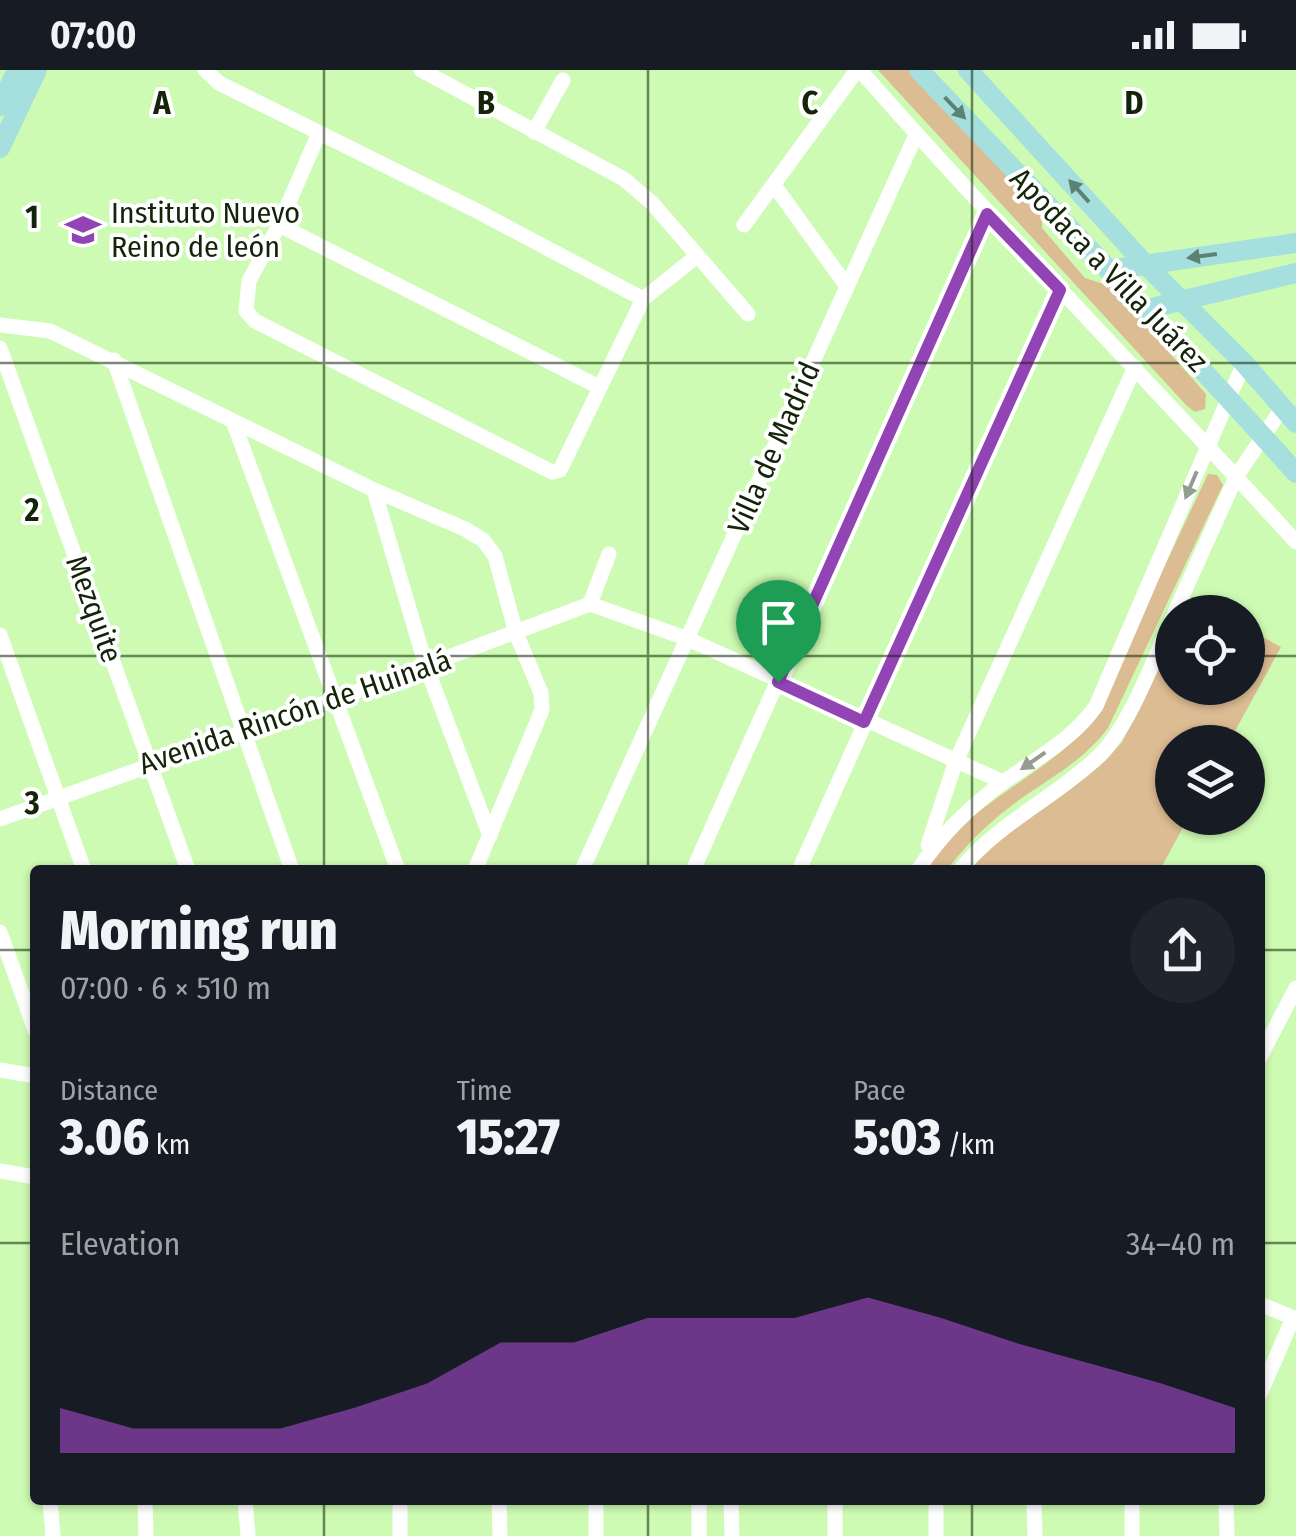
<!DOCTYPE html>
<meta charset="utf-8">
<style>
body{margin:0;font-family:"Fira Sans Condensed",sans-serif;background:#20242c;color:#f1f3f6;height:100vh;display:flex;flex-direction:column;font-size:38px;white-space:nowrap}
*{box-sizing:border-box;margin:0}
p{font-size:32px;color:#9ea1a6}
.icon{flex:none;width:55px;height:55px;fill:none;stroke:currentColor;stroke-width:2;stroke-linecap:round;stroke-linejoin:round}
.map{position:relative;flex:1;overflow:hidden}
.drawer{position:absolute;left:30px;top:795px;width:1235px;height:640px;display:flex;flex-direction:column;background:#171b24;border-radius:10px;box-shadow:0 2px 8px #0004}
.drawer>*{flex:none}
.buttons{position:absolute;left:1155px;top:525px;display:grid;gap:20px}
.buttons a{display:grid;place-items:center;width:110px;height:110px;border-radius:50%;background:#171b24;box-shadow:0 2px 8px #0004;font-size:50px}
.pin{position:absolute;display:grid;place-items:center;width:85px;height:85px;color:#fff;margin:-102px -42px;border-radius:50% 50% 50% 0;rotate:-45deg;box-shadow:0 0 10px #0007}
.pin .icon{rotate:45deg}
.round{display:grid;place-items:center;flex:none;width:105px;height:105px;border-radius:52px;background:#20242c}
.headline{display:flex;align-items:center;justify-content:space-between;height:170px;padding:0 30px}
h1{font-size:55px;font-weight:800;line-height:75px}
.metrics{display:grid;grid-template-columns:repeat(3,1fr);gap:15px;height:170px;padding:10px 30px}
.metrics div{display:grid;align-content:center}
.metrics b{font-size:50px;font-weight:800}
.metrics small{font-size:28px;font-weight:400}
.metrics p{font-size:28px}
.chart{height:280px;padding:20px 30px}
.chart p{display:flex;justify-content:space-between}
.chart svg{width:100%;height:180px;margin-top:10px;fill:#9244b4;opacity:.7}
.status{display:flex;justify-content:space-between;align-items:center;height:70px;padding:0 50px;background:#171b24;direction:ltr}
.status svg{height:28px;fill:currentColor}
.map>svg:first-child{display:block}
</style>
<div class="status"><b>07:00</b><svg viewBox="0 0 49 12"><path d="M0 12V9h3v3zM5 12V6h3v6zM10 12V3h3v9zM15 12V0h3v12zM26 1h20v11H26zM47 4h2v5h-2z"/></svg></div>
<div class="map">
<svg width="1296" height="1466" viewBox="0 0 1296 1466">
<rect width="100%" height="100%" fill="#cefbb3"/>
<g fill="#dcbc93">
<polygon points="878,0 911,0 1042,142 1042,158 1085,208 1110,216 1206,324 1205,339 1195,342 1187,336"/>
<path d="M1208,404l9,1 6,10 -115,243c-23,30 -49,45 -79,65 -30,20 -61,48 -82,77h-20c37,-67 117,-91 164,-148z"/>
<polygon points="1248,559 1281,577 1229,672 1172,672 1172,748 1188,748 1160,800 967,800 985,778 1106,690 1122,672 1172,573 1172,618 1248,618"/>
</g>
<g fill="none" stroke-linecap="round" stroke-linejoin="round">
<g stroke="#fff" stroke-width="15">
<polyline points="205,0 219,13 479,142 643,229"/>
<polyline points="421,0 624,109 652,133 748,244"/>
<path d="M860,0c141,161 292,314 436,472"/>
<polyline points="534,62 563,10"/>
<polyline points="319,63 279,155 249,211 246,241 255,251 552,402 560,400 643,229 697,186"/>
<polyline points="774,115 846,215"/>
<polyline points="279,155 599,317"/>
<polyline points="744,155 857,0"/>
<polyline points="0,255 50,261 374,420 465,459 483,470 495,486 516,563 541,623 542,640 475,800"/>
<polyline points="0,278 188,800"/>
<polyline points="114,290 292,800"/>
<polyline points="233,351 398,800"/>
<polyline points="374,420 426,596 490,766"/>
<polyline points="590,534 688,569 1003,712"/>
<polyline points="590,534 609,484"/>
<polyline points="1175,542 1236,407 1283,337"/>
<polyline points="0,565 84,800"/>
<polyline points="0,749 336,629 590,534"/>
<polyline points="928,775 956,691 1135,297"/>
<polyline points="582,800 916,65"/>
<polyline points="693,800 987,144"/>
<polyline points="799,800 1060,220"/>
<path d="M918,800c24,-37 52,-64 87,-89 32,-23 68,-42 91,-75l148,-343"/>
<path d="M960,800c39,-48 95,-72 139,-114 32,-32 54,-96 73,-137"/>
<polyline points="0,862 35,960"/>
<polyline points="1260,987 1296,918"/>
<polyline points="0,1000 35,1006"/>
<polyline points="0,1101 35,1107"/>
<polyline points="1260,1234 1296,1249"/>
<polyline points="1260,1324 1293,1248"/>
<polyline points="50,1430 53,1466"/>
<polyline points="145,1430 146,1466"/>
<polyline points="245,1430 248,1466"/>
<polyline points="400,1430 400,1466"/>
<polyline points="499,1430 500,1466"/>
<polyline points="596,1430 596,1466"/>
<polyline points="699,1430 699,1466"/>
<polyline points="731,1430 732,1466"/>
<polyline points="1034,1430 1035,1466"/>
<polyline points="1226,1430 1227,1466"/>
<polyline points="835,1466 835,1430"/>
<polyline points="936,1466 936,1430"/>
<polyline points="1132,1466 1132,1430"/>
</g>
<g stroke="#a5dfde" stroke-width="20">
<path d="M919,0c127,133 254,266 377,403"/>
<polyline points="968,0 1144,193 1244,293 1296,353"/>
<polyline points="0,36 17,0"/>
<polyline points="0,78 37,0"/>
<polyline points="1108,200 1296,173"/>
<polyline points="1143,240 1296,203"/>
</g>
</g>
<defs><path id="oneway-solid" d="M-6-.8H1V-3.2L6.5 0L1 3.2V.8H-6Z" transform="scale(2.5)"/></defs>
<g fill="#5c8273">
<use href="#oneway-solid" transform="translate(955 38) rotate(46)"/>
<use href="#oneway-solid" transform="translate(1079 121) rotate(-132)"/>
<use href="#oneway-solid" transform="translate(1202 186) rotate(172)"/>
</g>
<g fill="#959c90">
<use href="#oneway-solid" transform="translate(1191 415) rotate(113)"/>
<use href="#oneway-solid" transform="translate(1033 691) rotate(145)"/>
</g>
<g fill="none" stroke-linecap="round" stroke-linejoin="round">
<defs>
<polygon id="route" points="987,144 1060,220 864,652 778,612"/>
</defs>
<use href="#route" stroke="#fff" stroke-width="20"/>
<use href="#route" stroke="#9244b4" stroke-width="12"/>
</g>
<path fill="none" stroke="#142408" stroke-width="2.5" stroke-opacity="0.55" d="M324,0v800M648,0v800M972,0v800M0,293h1296M0,586h1172M1248,586h48M0,880h35M1260,880h36M0,1173h35M1260,1173h36M324,1430v36M648,1430v36M972,1430v36"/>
<defs>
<symbol id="school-bare" viewBox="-9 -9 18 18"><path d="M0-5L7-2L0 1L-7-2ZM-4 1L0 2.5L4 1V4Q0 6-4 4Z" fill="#9244b4" stroke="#fff" stroke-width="2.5" paint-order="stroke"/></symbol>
</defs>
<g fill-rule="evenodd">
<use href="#school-bare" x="58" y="135" width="50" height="50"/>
</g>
<g text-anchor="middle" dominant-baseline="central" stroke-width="8" stroke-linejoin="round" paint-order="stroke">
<g font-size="30" fill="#142408" stroke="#fff" text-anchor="start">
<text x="111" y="143">Instituto Nuevo<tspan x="111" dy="34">Reino de león</tspan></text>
</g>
<g font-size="30" fill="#142408" stroke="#fff">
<text transform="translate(1109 200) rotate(46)">Apodaca a Villa Juárez</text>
<text transform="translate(774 378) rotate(-66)">Villa de Madrid</text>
<text transform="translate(94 539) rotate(70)">Mezquite</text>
<text transform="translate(295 642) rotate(-19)">Avenida Rincón de Huinalá</text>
</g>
</g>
<g font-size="32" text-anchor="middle" font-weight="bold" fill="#142408" stroke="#fff" stroke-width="8" stroke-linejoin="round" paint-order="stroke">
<text x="162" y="44">A</text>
<text x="486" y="44">B</text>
<text x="810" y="44">C</text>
<text x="1134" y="44">D</text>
<text x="32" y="158">1</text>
<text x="32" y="451">2</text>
<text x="32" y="744">3</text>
</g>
</svg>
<div class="buttons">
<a><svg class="icon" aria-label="locate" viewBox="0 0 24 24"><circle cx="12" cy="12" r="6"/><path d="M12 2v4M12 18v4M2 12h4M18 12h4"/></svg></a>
<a><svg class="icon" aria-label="layers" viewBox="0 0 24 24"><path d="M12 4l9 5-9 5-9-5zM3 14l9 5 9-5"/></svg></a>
</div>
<div class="pin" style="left:778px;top:612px;background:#1e9e55"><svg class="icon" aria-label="arrive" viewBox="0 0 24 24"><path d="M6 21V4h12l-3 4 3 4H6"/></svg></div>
<section class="drawer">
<div class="headline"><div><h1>Morning run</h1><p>07:00 · 6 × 510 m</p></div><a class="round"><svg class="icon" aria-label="share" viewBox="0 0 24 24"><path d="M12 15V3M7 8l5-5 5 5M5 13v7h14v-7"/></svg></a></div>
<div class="metrics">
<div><p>Distance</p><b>3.06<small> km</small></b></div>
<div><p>Time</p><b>15:27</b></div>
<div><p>Pace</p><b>5:03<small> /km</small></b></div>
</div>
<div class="chart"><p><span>Elevation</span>34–40 m</p>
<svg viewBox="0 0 160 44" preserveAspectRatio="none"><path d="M0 44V33L10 38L20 38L30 38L40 33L50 27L60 17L70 17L80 11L90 11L100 11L110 6L120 11L130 17L140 22L150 27L160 33V44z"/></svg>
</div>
</section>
</div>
